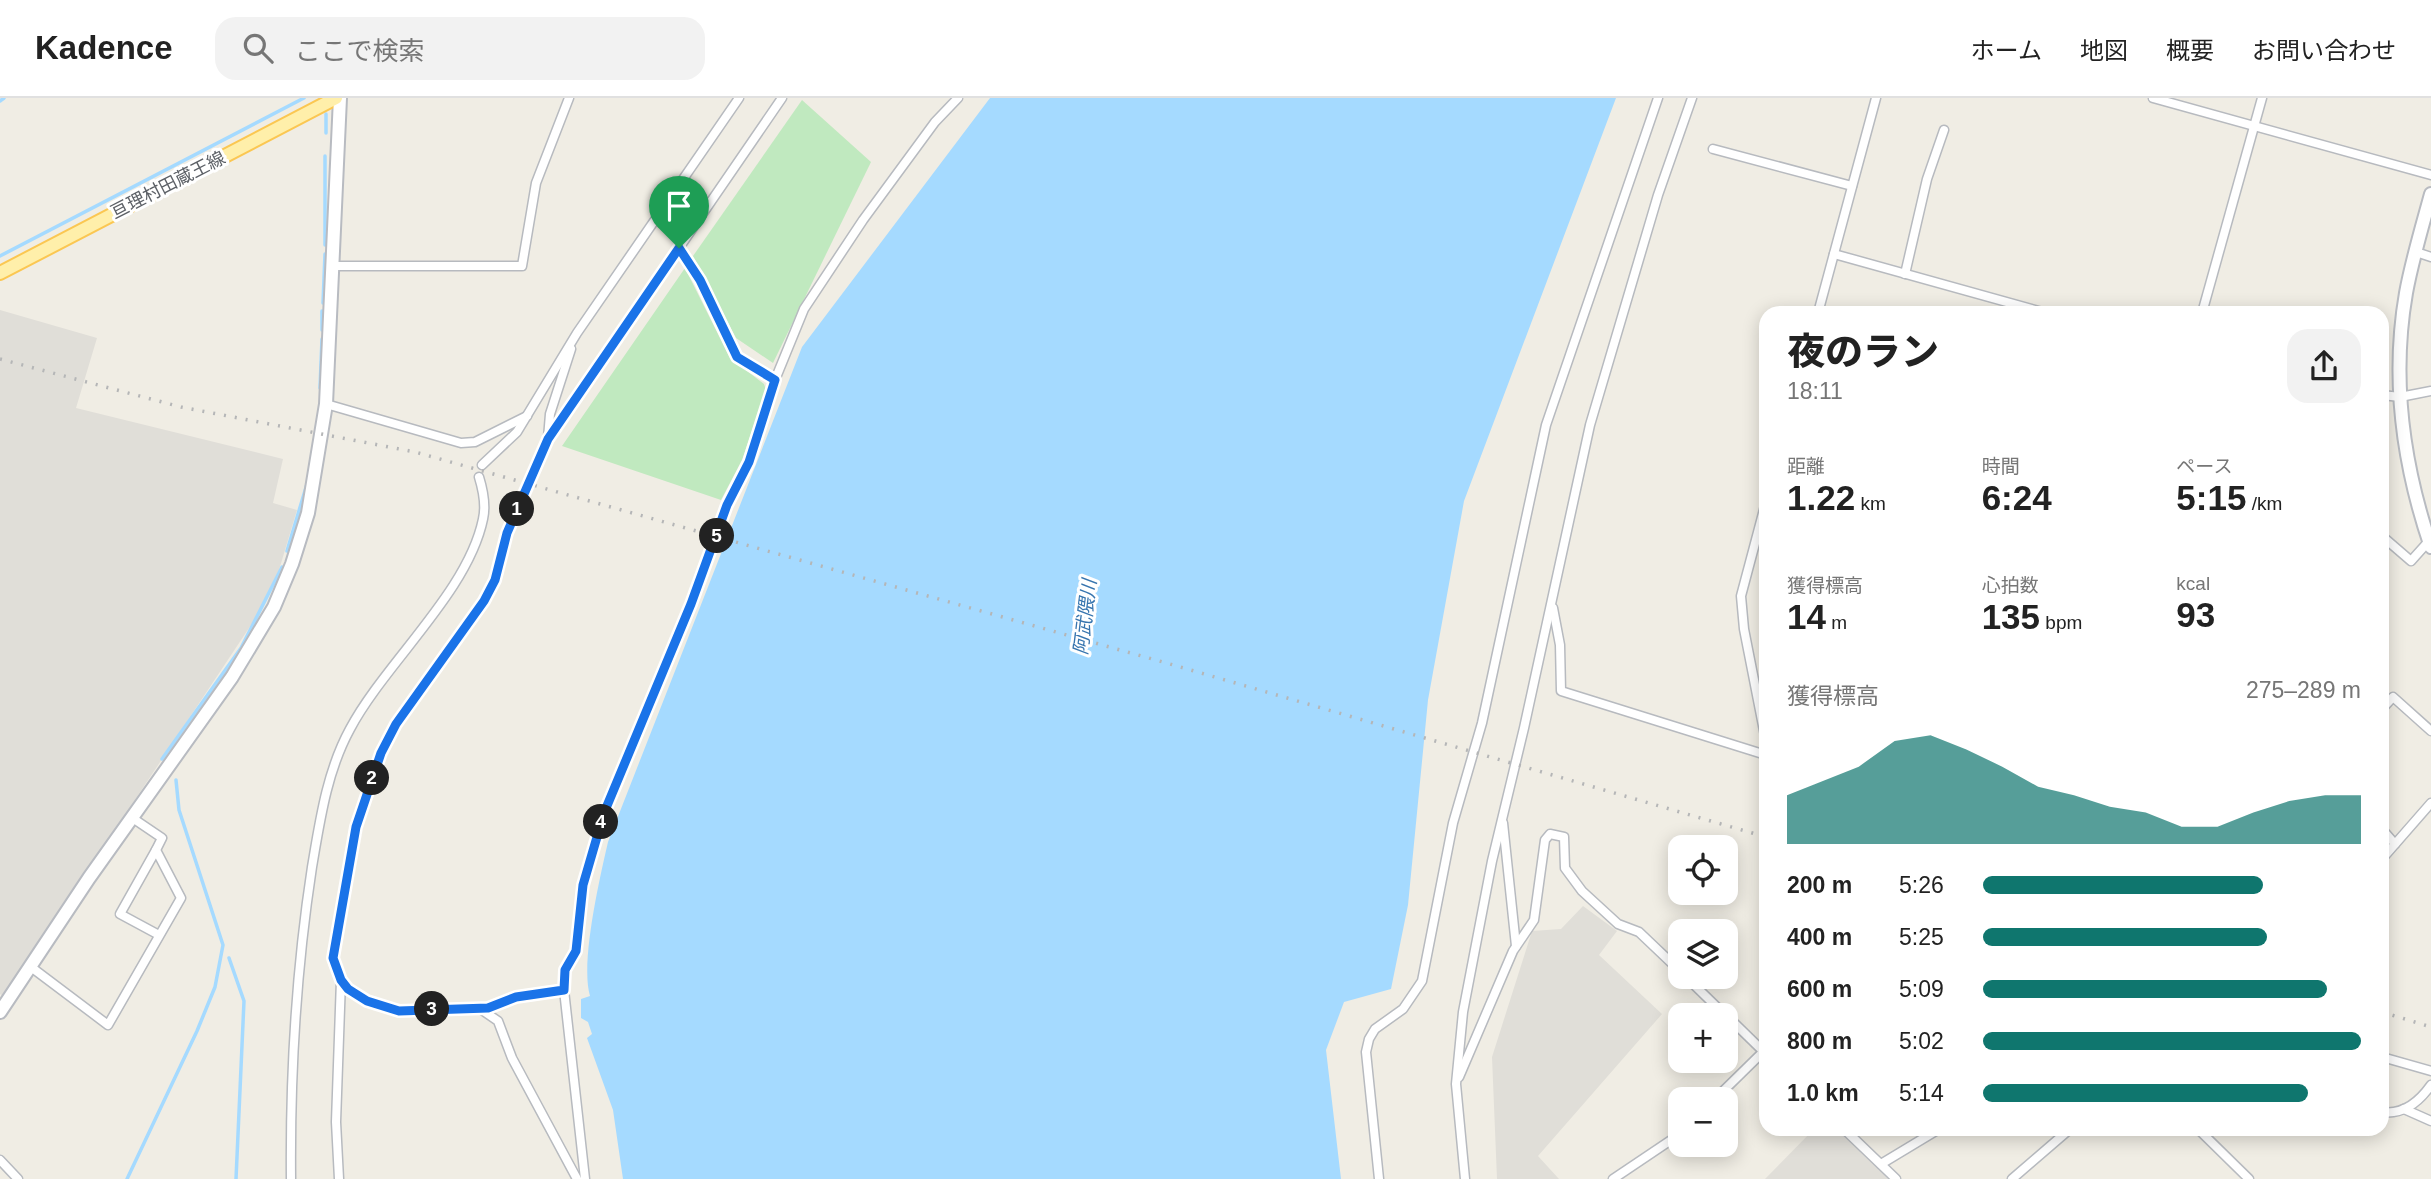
<!DOCTYPE html>
<html lang="ja">
<meta charset="utf-8">
<style>
body{margin:0;font-family:Helvetica,"Noto Sans JP",sans-serif;background:#f2f2f2;color:#222;height:100vh;display:flex;flex-direction:column;font-size:26px;white-space:nowrap}
*{box-sizing:border-box;margin:0}
p{font-size:23px;color:#767676}
.icon{flex:none;width:38px;height:38px;fill:none;stroke:currentColor;stroke-width:2;stroke-linecap:round;stroke-linejoin:round}
.map{position:relative;flex:1;overflow:hidden}
.drawer{position:absolute;left:1759px;top:208px;width:630px;height:830px;display:flex;flex-direction:column;background:#fff;border-radius:21px;box-shadow:0 4px 18px #0003}
.drawer>*{flex:none}
.buttons{position:absolute;left:1668px;top:737px;display:grid;gap:14px}
.buttons a{display:grid;place-items:center;width:70px;height:70px;border-radius:14px;background:#fff;box-shadow:0 4px 18px #0003;font-size:35px}
.pin{position:absolute;display:grid;place-items:center;width:60px;height:60px;color:#fff;margin:-72px -30px;border-radius:50% 50% 50% 0;rotate:-45deg;box-shadow:0 0 7px #0007}
.pin .icon{rotate:45deg}
.km{position:absolute;width:35px;height:35px;margin:-18px;border-radius:50%;background:#222;color:#fff;font-size:19px;line-height:35px;text-align:center}
.round{display:grid;place-items:center;flex:none;width:74px;height:74px;border-radius:21px;background:#f2f2f2}
.summary{display:flex;align-items:center;justify-content:space-between;height:119px;padding:0 28px}
h1{font-size:38px;font-weight:800;line-height:52px}
.stats{display:grid;grid-template-columns:repeat(3,1fr);gap:10px;height:119px;padding:7px 28px}
.stats div{display:grid;align-content:center}
.stats b{font-size:35px;font-weight:800}
.stats small{font-size:19px;font-weight:400}
.stats p{font-size:19px}
.chart{height:196px;padding:14px 28px}
.chart p{display:flex;justify-content:space-between}
.chart svg{width:100%;height:126px;margin-top:7px;fill:#0f766e;opacity:.7}
ul{padding:0 28px;list-style:none;font-size:23px}
li{display:grid;grid-template-columns:112px 84px 1fr;align-items:center;height:52px}
li i{height:18px;border-radius:9px;background:#0f766e}
header{display:flex;align-items:center;gap:42px;box-sizing:border-box;height:98px;padding:0 35px;background:#fff;border-bottom:2px solid #e0e0e0}
header strong{font-size:33px}
nav{display:flex;gap:38px;margin-inline-start:auto;font-size:24px}
.search{width:490px;height:63px;background:#f2f2f2;display:flex;align-items:center;gap:18px;box-sizing:border-box;padding:0 24px;border-radius:21px;color:#767676;font-size:26px}
.map>svg:first-child{display:block}
</style>
<header>
<strong>Kadence</strong>
<div class="search"><svg class="icon" aria-label="search" viewBox="0 0 24 24"><circle cx="10" cy="10" r="6"/><path d="M15 15l6 6"/></svg>ここで検索</div>
<nav><a>ホーム</a><a>地図</a><a>概要</a><a>お問い合わせ</a></nav>
</header>
<div class="map">
<svg width="2431" height="1081" viewBox="0 0 2431 1081">
<rect width="100%" height="100%" fill="#f0ede4"/>
<g fill="#e0ded8">
<polygon points="0,212 97,240 76,310 283,361 273,405 297,412 279,472 255,521 4,899 0,896"/>
<polygon points="1583,808 1617,833 1599,857 1662,916 1538,1058 1559,1081 1497,1081 1492,959 1532,833 1561,831"/>
<polygon points="1814,1031 1836,1031 1888,1081 1765,1081"/>
</g>
<g fill="#c0e9bf">
<polygon points="802,2 871,64 773,265 736,240 693,158"/>
<polygon points="685,170 730,260 764,286 766,292 742,362 721,402 562,348"/>
</g>
<path fill="#a5daff" d="M990,0h626l-152,403 -36,199 -20,205 -17,84 -47,13 -18,48 15,129h-718l-10,-69 -26,-72 5,-4 -4,-12 -7,-4v-19l9,-3c-10,-33 10,-119 18,-154l194,-495z"/>
<g fill="none" stroke-linecap="round" stroke-linejoin="round">
<g stroke="#a5daff" stroke-width="3.5">
<polyline points="0,3 4,0"/>
<polyline points="326,35 326,16"/>
<polyline points="325,147 325,58"/>
<polyline points="0,158 304,0"/>
<polyline points="323,205 325,156"/>
<polyline points="322,232 322,213"/>
<polyline points="320,290 322,241"/>
<polyline points="287,453 307,386"/>
<polyline points="162,661 241,550 282,469"/>
<polyline points="229,860 244,903 236,1081"/>
<polyline points="127,1081 197,933 215,889 223,847 179,712 176,682"/>
</g>
<defs>
<g id="street">
<polyline points="2153,0 2431,77"/>
<polyline points="1713,51 1852,88"/>
<polyline points="679,150 700,182 737,259 775,282"/>
<polyline points="2416,154 2431,159"/>
<polyline points="1834,156 2046,215"/>
<polyline points="333,168 522,168 536,85 569,0"/>
<polyline points="1905,176 1927,81 1944,32"/>
<polyline points="1818,215 1876,0"/>
<polyline points="2202,215 2262,0"/>
<polyline points="2382,297 2400,299 2431,293"/>
<polyline points="326,306 461,345 475,344 527,318"/>
<polyline points="548,340 550,316 571,251"/>
<polyline points="482,367 517,334 577,235 739,0"/>
<polyline points="1766,404 1741,498 1744,531 1766,643"/>
<polyline points="2382,438 2411,463 2429,443"/>
<polyline points="1553,510 1560,547 1561,593 1766,657"/>
<polyline points="2382,611 2393,599 2431,633"/>
<polyline points="1503,725 1516,848"/>
<polyline points="2382,731 2395,746"/>
<polyline points="156,752 120,816 159,837"/>
<polyline points="2382,761 2431,705"/>
<polyline points="31,869 108,927 181,800 156,752 162,740 131,719"/>
<polyline points="1685,878 1725,917"/>
<polyline points="564,892 516,899 488,910 399,913 367,903 348,891 341,882 333,860 357,729 381,655 395,626 484,504 495,482 507,435 548,341 782,0"/>
<polyline points="482,912 498,923 512,960 577,1081"/>
<polyline points="1726,917 1766,956"/>
<polyline points="2382,959 2431,973"/>
<polyline points="1459,979 1513,853 1534,822 1545,742 1550,736 1564,739 1565,770 1582,793 1618,826 1639,834 1680,873"/>
<polyline points="1715,1001 1766,951"/>
<polyline points="2404,1011 2431,1023"/>
<path d="M2382,1014c21,3 37,-10 49,-27"/>
<polyline points="1844,1031 1896,1081"/>
<polyline points="2198,1031 2249,1081"/>
<polyline points="0,1062 18,1081"/>
<polyline points="1881,1066 1939,1031"/>
<path d="M291,1081c-1,-105 5,-208 21,-312 8,-47 15,-96 38,-138 35,-66 118,-137 133,-210 3,-13 0,-29 -4,-42"/>
<polyline points="339,1081 336,1024 341,882"/>
<polyline points="585,1081 564,892 565,872 576,853 583,787 604,715 691,506 727,407 749,364 775,282 804,211 863,122 935,24 958,0"/>
<polyline points="1379,1081 1366,954 1369,941 1375,931 1403,911 1422,883 1453,725 1482,625 1546,327 1658,0"/>
<polyline points="1465,1081 1456,986 1463,914 1492,763 1524,630 1590,327 1658,97 1692,0"/>
<polyline points="1613,1081 1680,1036"/>
<polyline points="2012,1081 2070,1031"/>
</g>
<g id="secondary">
<path d="M2431,96c-9,33 -19,66 -25,99 -15,86 -3,172 25,254"/>
<polyline points="0,914 89,780 232,579 274,509 292,466 308,415 326,306 340,0"/>
</g>
<polyline id="primary" points="0,175 336,0"/>
</defs>
<use href="#street" stroke="#b7babf" stroke-width="11"/>
<use href="#secondary" stroke="#b8bbc1" stroke-width="16"/>
<use href="#primary" stroke="#fbc752" stroke-width="16"/>
<use href="#street" stroke="#fff" stroke-width="8"/>
<use href="#secondary" stroke="#fff" stroke-width="12"/>
<use href="#primary" stroke="#ffefaa" stroke-width="12"/>
<g stroke="#b5b6b7" stroke-width="3.5" stroke-dasharray="2 9" stroke-linecap="butt">
<polyline points="0,261 181,309 415,354 1170,566 1766,739"/>
<polyline points="2382,914 2431,929"/>
</g>
</g>
<g fill="none" stroke-linecap="round" stroke-linejoin="round">
<defs>
<polygon id="route" points="679,150 700,182 737,259 775,282 749,364 727,407 691,506 604,715 583,787 576,853 565,872 564,892 516,899 488,910 399,913 367,903 348,891 341,882 333,860 356,729 381,655 396,626 484,503 495,482 507,435 548,341"/>
</defs>
<use href="#route" stroke="#fff" stroke-width="14"/>
<use href="#route" stroke="#1a73e8" stroke-width="9"/>
</g>
<g text-anchor="middle" dominant-baseline="central" stroke-width="6" stroke-linejoin="round" paint-order="stroke">
<g font-size="18" fill="#5c6066" stroke="#fff">
<text transform="translate(168 87) rotate(-27)">亘理村田蔵王線</text>
</g>
<g font-size="19" font-style="italic" fill="#3775af" stroke="#fff">
<text transform="translate(1085 519) rotate(-83)">阿武隈川</text>
</g>
</g>
</svg>
<div class="buttons">
<a><svg class="icon" aria-label="locate" viewBox="0 0 24 24"><circle cx="12" cy="12" r="6"/><path d="M12 2v4M12 18v4M2 12h4M18 12h4"/></svg></a>
<a><svg class="icon" aria-label="layers" viewBox="0 0 24 24"><path d="M12 4l9 5-9 5-9-5zM3 14l9 5 9-5"/></svg></a>
<a>+</a>
<a>−</a>
</div>
<div class="pin" style="left:679px;top:150px;background:#1e9e55"><svg class="icon" aria-label="arrive" viewBox="0 0 24 24"><path d="M6 21V4h12l-3 4 3 4H6"/></svg></div>
<b class="km" style="left:517px;top:411px">1</b>
<b class="km" style="left:372px;top:680px">2</b>
<b class="km" style="left:432px;top:911px">3</b>
<b class="km" style="left:601px;top:724px">4</b>
<b class="km" style="left:717px;top:438px">5</b>
<section class="drawer">
<div class="summary"><div><h1>夜のラン</h1><p>18:11</p></div><a class="round"><svg class="icon" aria-label="share" viewBox="0 0 24 24"><path d="M12 15V3M7 8l5-5 5 5M5 13v7h14v-7"/></svg></a></div>
<div class="stats">
<div><p>距離</p><b>1.22<small> km</small></b></div>
<div><p>時間</p><b>6:24</b></div>
<div><p>ペース</p><b>5:15<small> /km</small></b></div>
</div>
<div class="stats">
<div><p>獲得標高</p><b>14<small> m</small></b></div>
<div><p>心拍数</p><b>135<small> bpm</small></b></div>
<div><p>kcal</p><b>93</b></div>
</div>
<div class="chart"><p><span>獲得標高</span>275–289 m</p>
<svg viewBox="0 0 160 44" preserveAspectRatio="none"><path d="M0 44V27L10 22L20 17L30 8L40 6L50 11L60 17L70 24L80 27L90 31L100 33L110 38L120 38L130 33L140 29L150 27L160 27V44z"/></svg>
</div>
<ul>
<li><b>200 m</b>5:26<i style="width:74%"></i></li>
<li><b>400 m</b>5:25<i style="width:75%"></i></li>
<li><b>600 m</b>5:09<i style="width:91%"></i></li>
<li><b>800 m</b>5:02<i style="width:100%"></i></li>
<li><b>1.0 km</b>5:14<i style="width:86%"></i></li>
</ul>
</section>
</div>
